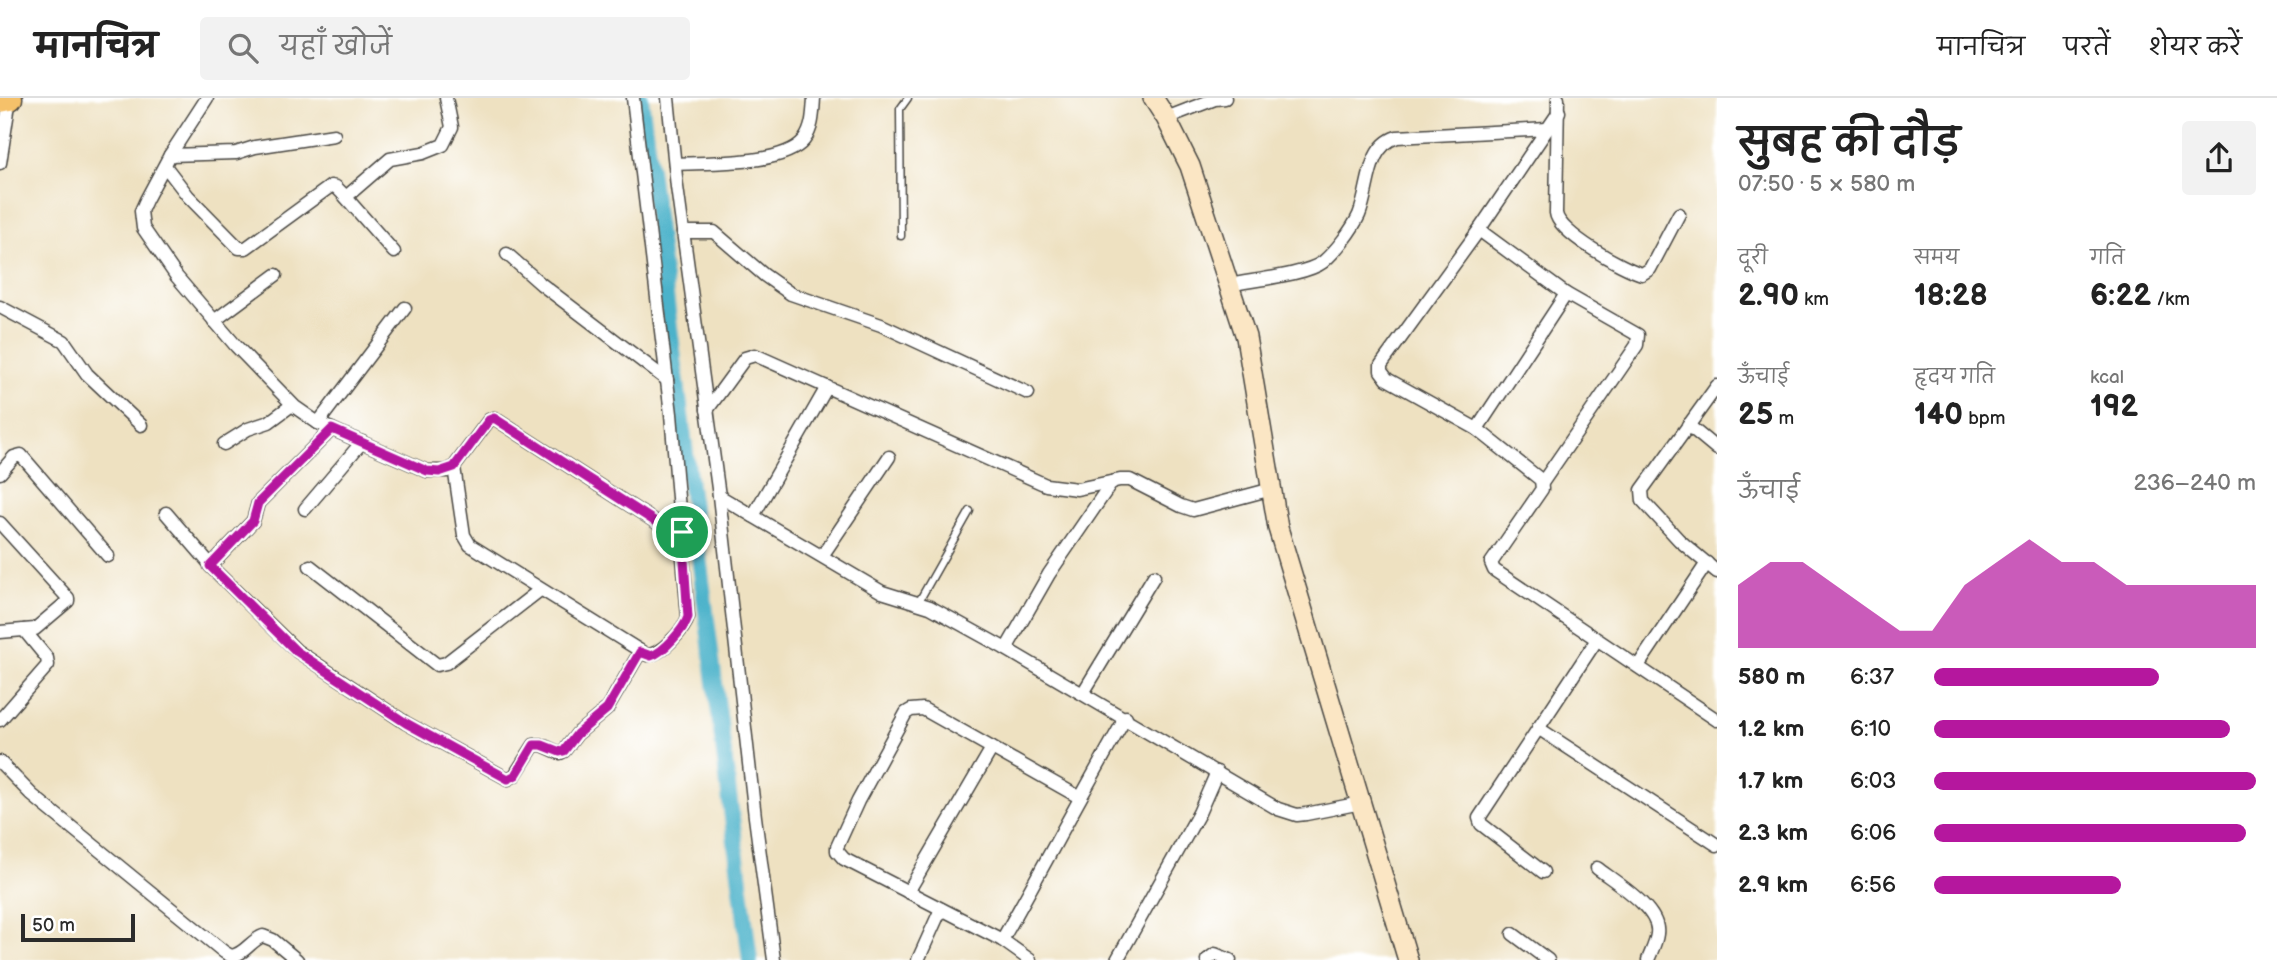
<!DOCTYPE html>
<html lang="hi">
<meta charset="utf-8">
<style>
body{margin:0;font-family:"Balsamiq Sans","Playpen Sans Deva",sans-serif;background:#f2f2f2;color:#222;height:100vh;display:flex;flex-direction:column;font-size:26px;white-space:nowrap}
*{box-sizing:border-box;margin:0}
p{font-size:23px;color:#767676}
.icon{flex:none;width:38px;height:38px;fill:none;stroke:currentColor;stroke-width:2;stroke-linecap:round;stroke-linejoin:round}
.map{position:relative;flex:1;overflow:hidden}
.panel{display:flex;flex-direction:column;background:#fff;width:560px}
.panel>*{flex:none}
.scale{position:absolute;left:21px;bottom:18px;width:114px;box-sizing:border-box;padding-left:7px;border:4px solid #2b2b2b;border-top:0;font-size:19px;line-height:24px;white-space:nowrap;color:#2b2b2b;-webkit-text-stroke:5px #fff;paint-order:stroke}
.pin{position:absolute;display:grid;place-items:center;width:60px;height:60px;color:#fff;margin:-30px;border:4px solid #fff;border-radius:50%;box-shadow:0 2px 7px #0007}
.round{display:grid;place-items:center;flex:none;width:74px;height:74px;border-radius:7px;background:#f2f2f2}
.overview{display:flex;align-items:center;justify-content:space-between;height:119px;padding:0 21px}
h1{font-size:38px;font-weight:600;line-height:52px}
.metrics{display:grid;grid-template-columns:repeat(3,1fr);gap:10px;height:119px;padding:7px 21px}
.metrics div{display:grid;align-content:center}
.metrics b{font-size:30px;font-weight:600}
.metrics small{font-size:19px;font-weight:400}
.metrics p{font-size:19px}
.chart{height:196px;padding:14px 21px}
.chart p{display:flex;justify-content:space-between}
.chart svg{width:100%;height:126px;margin-top:7px;fill:#b5179e;opacity:.7}
ul{padding:0 21px;list-style:none;font-size:23px}
li{display:grid;grid-template-columns:112px 84px 1fr;align-items:center;height:52px}
li i{height:18px;border-radius:9px;background:#b5179e}
header{display:flex;align-items:center;gap:42px;box-sizing:border-box;height:98px;padding:0 35px;background:#fff;border-bottom:2px solid #e0e0e0}
header strong{font-size:33px}
nav{display:flex;gap:38px;margin-inline-start:auto;font-size:24px}
.search{width:490px;height:63px;background:#f2f2f2;display:flex;align-items:center;gap:18px;box-sizing:border-box;padding:0 24px;border-radius:7px;color:#767676;font-size:26px}
main{display:flex;flex:1;min-height:0}
.map>svg:first-child{display:block}
</style>
<header>
<strong>मानचित्र</strong>
<div class="search"><svg class="icon" aria-label="search" viewBox="0 0 24 24"><circle cx="10" cy="10" r="6"/><path d="M15 15l6 6"/></svg>यहाँ खोजें</div>
<nav><a>मानचित्र</a><a>परतें</a><a>शेयर करें</a></nav>
</header>
<main>
<div class="map">
<svg width="1717" height="862" viewBox="0 0 1717 862">
<rect width="100%" height="100%" fill="#fff"/>
<filter id="ink" filterUnits="userSpaceOnUse"><feTurbulence type="fractalNoise" baseFrequency=".0143" numOctaves="2"/><feDisplacementMap in="SourceGraphic" scale="14" xChannelSelector="R" yChannelSelector="G"/><feConvolveMatrix kernelMatrix="1 2 1 2 8 2 1 2 1" color-interpolation-filters="sRGB"/></filter>
<filter id="wash" filterUnits="userSpaceOnUse"><feTurbulence type="fractalNoise" baseFrequency=".00686" numOctaves="4" result="noise"/><feDisplacementMap in="SourceGraphic" scale="28" xChannelSelector="R" yChannelSelector="G"/><feGaussianBlur stdDeviation="1.57" result="paint"/><feColorMatrix in="noise" values="0 0 0 0 0 0 0 0 0 0 0 0 0 0 0 0 0 1.4 0 .05"/><feComposite in="paint" operator="in"/></filter>
<g filter="url(#wash)">
<rect width="100%" height="100%" fill="#eee1c1"/>
<g fill="none" stroke-linecap="round" stroke-linejoin="round">
<polyline stroke="#4bb2ca" stroke-width="16" points="641,0 750,862"/>
</g>
</g>
<g filter="url(#ink)">
<g fill="none" stroke-linecap="round" stroke-linejoin="round">
<defs>
<g id="lane">
<polyline points="901,138 900,11 908,0"/>
<polyline points="918,505 970,413"/>
</g>
<g id="street">
<polyline points="207,0 170,57 146,102 141,113 143,130 177,179 236,248 295,309 318,325 427,373 447,373 454,369 489,322 494,320 662,428 682,434"/>
<polyline points="668,0 677,89 719,398 755,719 774,862"/>
<path d="M1558,0l-2,115c2,20 66,55 86,61l8,-5 29,-55"/>
<polyline points="1559,14 1479,132 1381,267 1381,273 1387,281 1477,331 1541,382 1542,391 1491,465 1494,472 1717,622"/>
<polyline points="1166,20 1215,1 1225,0"/>
<polyline points="170,57 236,55 255,49 334,37"/>
<polyline points="0,65 10,0"/>
<path d="M675,66c31,-2 108,2 129,-24 9,-12 9,-27 10,-42"/>
<polyline points="165,68 188,98 239,150 246,150 331,88 336,89 342,95 394,154"/>
<polyline points="346,99 390,61 423,55 443,47 452,29 446,0"/>
<polyline points="1479,132 1566,196 1638,237 1637,247 1542,385"/>
<polyline points="683,134 714,134 764,177 791,196 881,227 1028,295"/>
<polyline points="507,156 541,186 667,282"/>
<path d="M1229,187c23,-5 77,-10 94,-23 13,-11 29,-32 36,-47 11,-26 7,-68 38,-78l150,-8"/>
<polyline points="0,209 64,243 87,276 141,327"/>
<polyline points="214,223 276,177"/>
<polyline points="1717,288 1642,392 1643,403 1679,442 1717,474"/>
<polyline points="707,312 745,260 755,257 1046,387 1077,391 1120,382 1130,382 1181,408 1193,412 1272,391"/>
<polyline points="318,325 405,210"/>
<polyline points="1688,327 1717,351"/>
<polyline points="332,331 258,405 253,423 210,468 297,553 406,625 508,681 515,677 534,647 542,647 560,655 564,653 577,636 607,611 640,554"/>
<polyline points="1477,331 1566,196"/>
<polyline points="224,346 248,331 269,324 292,307"/>
<path d="M454,369l10,68 6,10 177,110c13,1 38,-26 41,-38l-17,-203 -38,-316"/>
<polyline points="0,375 14,359 21,357 108,458"/>
<polyline points="719,398 882,494 930,509 1006,551 1278,711 1297,717 1306,716 1361,705"/>
<polyline points="305,411 362,344"/>
<polyline points="166,415 210,466"/>
<polyline points="753,418 827,289"/>
<polyline points="0,425 68,500 68,503 35,531 0,534"/>
<polyline points="822,458 889,359"/>
<polyline points="310,468 437,567 446,565 540,492"/>
<polyline points="1006,551 1049,476 1112,384"/>
<polyline points="1638,568 1707,465"/>
<polyline points="1083,595 1154,478"/>
<polyline points="0,622 48,567 47,560 24,532"/>
<polyline points="1538,630 1717,747"/>
<path d="M0,664l32,33 192,157 7,4c13,-1 20,-16 32,-20l10,4 24,20"/>
<path d="M1597,770c18,14 64,41 60,66 -1,9 -6,18 -9,26"/>
<polyline points="1543,774 1481,726 1479,720 1596,543"/>
<polyline points="908,794 992,650"/>
<polyline points="1513,836 1548,862"/>
<path d="M1002,842c42,-74 81,-149 124,-223"/>
<polyline points="918,862 941,811"/>
<polyline points="1030,862 1002,842 844,761 837,753 837,749 858,703 906,615 911,612 923,611 1079,699"/>
<polyline points="1117,862 1199,715 1217,674"/>
<polyline points="1207,862 1215,856 1230,862"/>
</g>
<polyline id="secondary" points="1153,0 1166,20 1190,68 1246,239 1278,430 1408,862"/>
<polyline id="highway" points="0,2 10,0"/>
</defs>
<use href="#lane" stroke="#484642" stroke-width="9"/>
<use href="#street" stroke="#484642" stroke-width="15"/>
<use href="#secondary" stroke="#484642" stroke-width="22"/>
<use href="#highway" stroke="#484642" stroke-width="27"/>
<use href="#lane" stroke="#fff" stroke-width="6"/>
<use href="#street" stroke="#fff" stroke-width="12"/>
<use href="#secondary" stroke="#fbe6c4" stroke-width="19"/>
<use href="#highway" stroke="#f5c16b" stroke-width="24"/>
</g>
</g>
<g fill="none" stroke-linecap="round" stroke-linejoin="round" filter="url(#ink)">
<defs>
<path id="route" d="M494,320l168,108 20,6 6,85c-4,12 -24,35 -37,39l-11,-4 -33,57 -30,25 -13,17 -4,1 -18,-7h-8l-18,30 -8,4 -102,-56 -110,-72 -86,-85 43,-45 5,-18 74,-74 95,42 12,1 15,-5 35,-47z"/>
</defs>
<use href="#route" stroke="#fff" stroke-width="14"/>
<use href="#route" stroke="#b5179e" stroke-width="9"/>
</g>
</svg>
<div class="scale">50 m</div>
<div class="pin" style="left:682px;top:434px;background:#1e9e55"><svg class="icon" aria-label="arrive" viewBox="0 0 24 24"><path d="M6 21V4h12l-3 4 3 4H6"/></svg></div>
</div>
<section class="panel">
<div class="overview"><div><h1>सुबह की दौड़</h1><p>07:50 · 5 × 580 m</p></div><a class="round"><svg class="icon" aria-label="share" viewBox="0 0 24 24"><path d="M12 15V3M7 8l5-5 5 5M5 13v7h14v-7"/></svg></a></div>
<div class="metrics">
<div><p>दूरी</p><b>2.90<small> km</small></b></div>
<div><p>समय</p><b>18:28</b></div>
<div><p>गति</p><b>6:22<small> /km</small></b></div>
</div>
<div class="metrics">
<div><p>ऊँचाई</p><b>25<small> m</small></b></div>
<div><p>हृदय गति</p><b>140<small> bpm</small></b></div>
<div><p>kcal</p><b>192</b></div>
</div>
<div class="chart"><p><span>ऊँचाई</span>236–240 m</p>
<svg viewBox="0 0 160 44" preserveAspectRatio="none"><path d="M0 44V22L10 14L20 14L30 22L40 30L50 38L60 38L70 22L80 14L90 6L100 14L110 14L120 22L130 22L140 22L150 22L160 22V44z"/></svg>
</div>
<ul>
<li><b>580 m</b>6:37<i style="width:70%"></i></li>
<li><b>1.2 km</b>6:10<i style="width:92%"></i></li>
<li><b>1.7 km</b>6:03<i style="width:100%"></i></li>
<li><b>2.3 km</b>6:06<i style="width:97%"></i></li>
<li><b>2.9 km</b>6:56<i style="width:58%"></i></li>
</ul>
</section>
</main>
